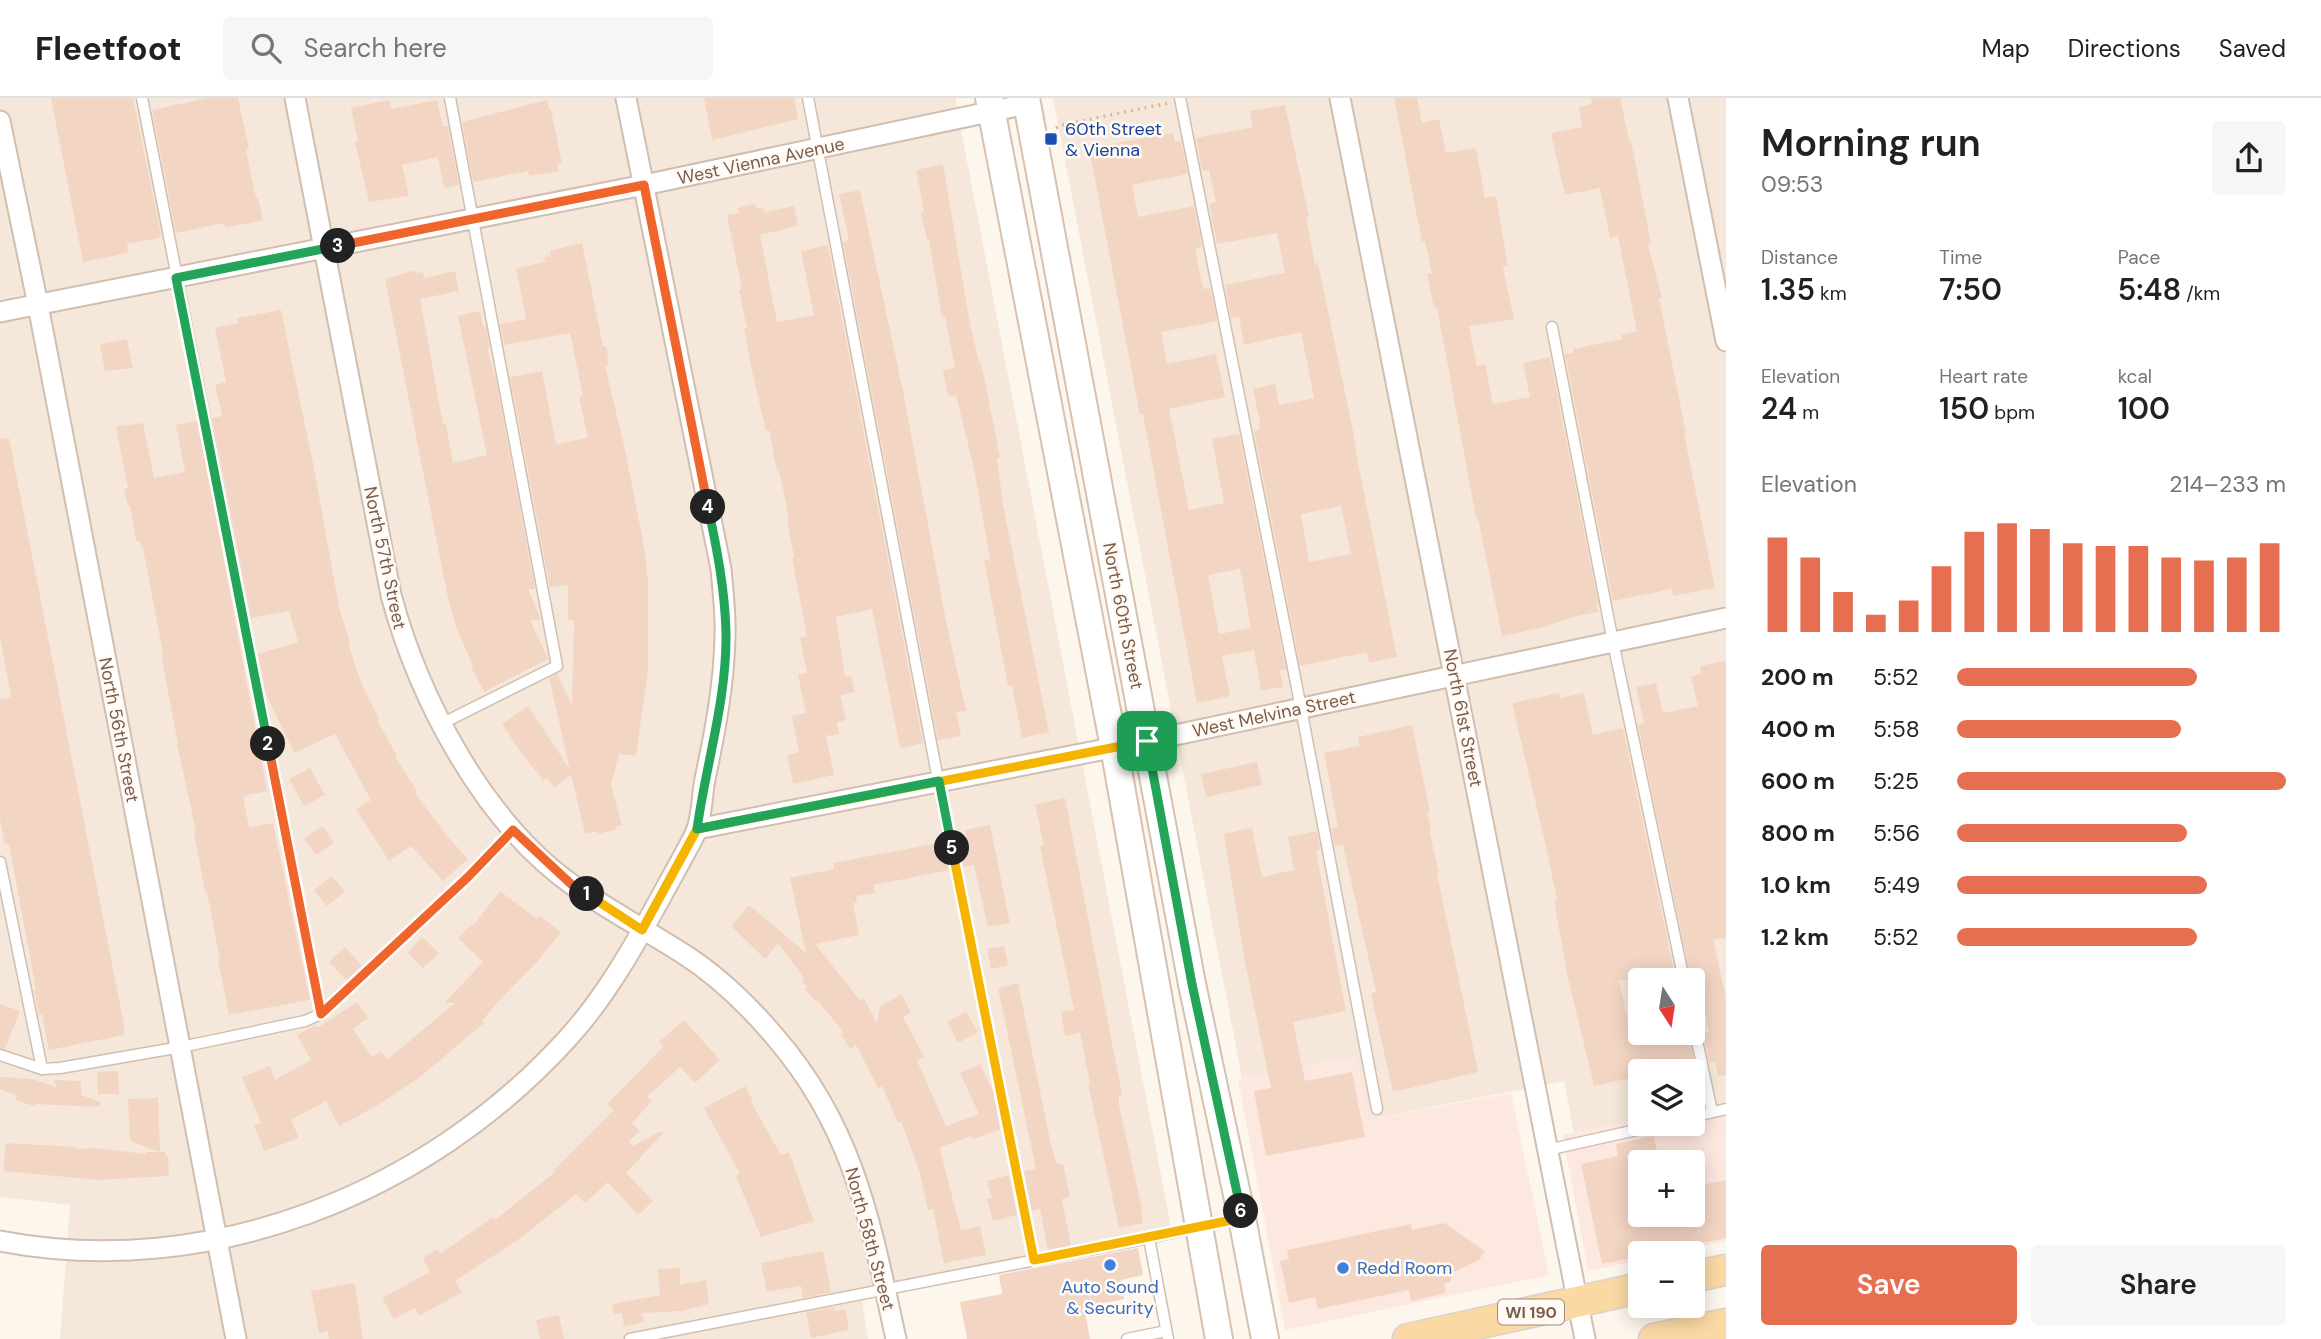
<!DOCTYPE html>
<meta charset="utf-8">
<style>
body{margin:0;font-family:"DM Sans",sans-serif;background:#f6f6f6;color:#202124;height:100vh;display:flex;flex-direction:column;font-size:26px;white-space:nowrap}
*{box-sizing:border-box;margin:0}
p{font-size:23px;color:#757577}
.icon{flex:none;width:38px;height:38px;fill:none;stroke:currentColor;stroke-width:2;stroke-linecap:round;stroke-linejoin:round}
.map{position:relative;flex:1;overflow:hidden}
.sheet{display:flex;flex-direction:column;background:#fff;width:595px}
.sheet>*{flex:none}
.needle{width:46px;rotate:168deg}
.tools{position:absolute;left:1628px;top:870px;display:grid;gap:14px}
.tools a{display:grid;place-items:center;width:77px;height:77px;border-radius:7px;background:#fff;box-shadow:0 4px 18px #0003;font-size:35px}
.pin{position:absolute;display:grid;place-items:center;width:60px;height:60px;color:#fff;margin:-30px;border-radius:14px;box-shadow:0 4px 10px #0006}
.km{position:absolute;width:35px;height:35px;margin:-18px;border-radius:50%;background:#222;color:#fff;font-size:19px;line-height:35px;text-align:center}
.round{display:grid;place-items:center;flex:none;width:74px;height:74px;border-radius:7px;background:#f6f6f6}
.head{display:flex;align-items:center;justify-content:space-between;height:119px;padding:0 35px}
h1{font-size:38px;font-weight:600;line-height:52px}
.stats{display:grid;grid-template-columns:repeat(3,1fr);gap:10px;height:119px;padding:7px 35px}
.stats div{display:grid;align-content:center}
.stats b{font-size:30px;font-weight:600}
.stats small{font-size:19px;font-weight:400}
.stats p{font-size:19px}
.chart{height:196px;padding:14px 35px}
.chart p{display:flex;justify-content:space-between}
.chart svg{width:100%;height:126px;margin-top:7px;stroke:#e76f51;stroke-width:6}
.action{display:flex;gap:14px;margin-top:auto;padding:14px 35px}
.action a{flex:1;height:80px;border-radius:7px;background:#e76f51;color:#fff;font-size:28px;font-weight:600;line-height:80px;text-align:center}
.action a+a{background:#f6f6f6;color:#202124}
ul{padding:0 35px;list-style:none;font-size:23px}
li{display:grid;grid-template-columns:112px 84px 1fr;align-items:center;height:52px}
li i{height:18px;border-radius:9px;background:#e76f51}
header{display:flex;align-items:center;gap:42px;box-sizing:border-box;height:98px;padding:0 35px;background:#fff;border-bottom:2px solid #e0e0e0}
header strong{font-size:33px}
nav{display:flex;gap:38px;margin-inline-start:auto;font-size:24px}
.search{width:490px;height:63px;background:#f6f6f6;display:flex;align-items:center;gap:18px;box-sizing:border-box;padding:0 24px;border-radius:7px;color:#757577;font-size:26px}
main{display:flex;flex:1;min-height:0}
.map>svg:first-child{display:block}
</style>
<header>
<strong>Fleetfoot</strong>
<div class="search"><svg class="icon" aria-label="search" viewBox="0 0 24 24"><circle cx="10" cy="10" r="6"/><path d="M15 15l6 6"/></svg>Search here</div>
<nav><a>Map</a><a>Directions</a><a>Saved</a></nav>
</header>
<main>
<div class="map">
<svg width="1726" height="1241" viewBox="0 0 1726 1241">
<rect width="100%" height="100%" fill="#fdf6ec"/>
<g fill="#f5e8da" fill-rule="evenodd">
<polygon points="0,0 955,0 1173,1140 862,1202 868,1241 60,1241 70,1107 0,1099"/>
<path d="M1053,0h673v1004l-34,7v-38h-52v49l-66,13 -10,-52 -196,39 -12,-63 -114,21zM1640,882h52v52h-52z"/>
</g>
<g fill="#fde8e0" fill-rule="evenodd">
<polygon points="1356,959 1369,1022 1511,995 1549,1177 1285,1232 1238,981"/>
<path d="M1726,1004v139l-54,12h-32v7l-52,11 -25,-136 77,-15v4h52v-15zM1640,1064h52v52h-52z"/>
</g>
<g fill="#f3d5c3" fill-rule="evenodd">
<polygon points="51,0 133,0 161,137 159,140 127,146 128,155 83,164"/>
<polygon points="208,0 238,0 249,51 246,52 256,100 258,100 263,122 225,130 224,125 176,135 152,12"/>
<polygon points="704,0 794,0 798,21 712,42"/>
<polygon points="1394,0 1417,0 1422,25 1439,21 1446,55 1476,50 1485,100 1496,98 1508,168 1503,169 1514,221 1469,228 1477,268 1485,266 1493,306 1530,299 1523,265 1550,259 1598,505 1596,506 1598,514 1572,519 1545,529 1502,538 1478,420 1476,420 1437,209 1434,209 1427,176 1432,175 1425,143 1422,144"/>
<polygon points="1591,0 1620,0 1629,42 1631,42 1651,146 1648,147 1662,200 1659,200 1686,335 1684,335 1715,490 1673,498 1672,491 1613,503 1565,256 1573,255 1573,251 1622,241 1621,237 1637,234 1618,138 1610,140 1600,90 1565,97 1551,35 1582,29 1579,9 1592,6"/>
<polygon points="389,2 391,11 437,2 443,29 448,28 459,87 444,90 438,59 402,67 409,98 369,104 355,44 358,43 351,10"/>
<polygon points="547,2 549,12 551,12 562,65 557,66 559,73 529,78 528,73 473,84 462,24"/>
<path d="M1285,7l24,112h-3l9,47 3,-1 35,168 5,32 39,194 -28,6 -2,-11 -67,14 -46,-235 5,-1 1,-7 -7,-34 22,-5 4,21 35,-7 -13,-66 -57,13 -5,-28 -8,1 -6,-33 60,-12 -8,-40 -60,11 -8,-40 7,-2 -7,-32 -7,1 -6,-33 57,-11 -3,-16zM1341,408l10,48 -42,8 -8,-48z"/>
<path d="M1173,35l2,9 6,-1 7,33 -56,11 6,32 56,-11 8,41 -7,1 6,32 3,9 6,-1 7,33 -56,11 6,32 49,-10 9,43 -56,12 20,101 35,-7 -12,-64 27,-5 47,235 -6,1 3,17 -22,4 -7,-41 -32,6 8,40 -33,7 -54,-289 -3,1 -51,-267zM1240,471l11,59 -32,6 -11,-59z"/>
<polygon points="943,66 970,226 979,265 981,264 1000,359 997,360 1003,407 1049,634 1022,640 1012,587 1008,588 984,462 990,461 974,371 956,297 948,298 943,272 955,270 945,219 942,220 929,141 927,142 921,115 924,114 916,72"/>
<polygon points="860,92 903,293 946,523 966,613 956,614 961,638 938,642 843,144 849,142 839,96"/>
<polygon points="756,106 757,111 763,110 764,114 794,108 798,128 760,137 777,224 814,217 801,153 828,147 923,645 900,650 872,511 836,519 845,579 851,578 855,594 840,597 846,622 837,624 839,636 826,638 834,677 793,686 787,657 799,654 792,618 806,615 798,577 807,575 800,540 807,538 792,460 794,459 787,421 789,421 779,372 777,373 769,332 766,333 751,268 744,230 747,230 739,192 742,191 727,117 739,115 738,110"/>
<polygon points="582,145 603,248 607,249 608,267 605,268 626,356 645,454 648,484 648,572 636,658 619,656 611,687 622,727 616,728 617,731 598,736 597,733 585,736 571,676 554,690 547,680 544,683 522,656 502,626 528,608 570,672 549,580 557,576 572,606 574,522 568,522 568,487 550,489 510,279 542,273 556,346 588,340 579,299 583,298 570,235 504,247 500,226 526,221 516,170 545,164 544,159 551,158 550,153"/>
<polygon points="415,172 415,175 423,174 424,180 455,173 459,193 420,201 443,326 446,326 453,365 487,357 458,218 480,213 483,229 486,229 490,250 487,250 496,282 535,491 528,491 541,522 530,522 548,561 484,594 471,569 473,568 456,529 447,495 385,181"/>
<polygon points="281,212 314,370 339,509 350,545 348,545 361,584 379,621 377,622 397,658 395,659 417,693 415,695 447,738 468,761 443,783 411,748 389,763 356,711 371,702 335,636 294,655 266,596 258,556 298,544 289,513 251,520 212,320 222,318 215,287 226,284 215,230 238,225 237,220"/>
<polygon points="127,241 133,270 105,273 100,246"/>
<polygon points="198,323 267,693 243,698 249,730 273,725 310,902 229,917 218,862 220,862 207,794 205,794 194,734 196,733 194,724 177,646 178,646 161,556 163,555 143,450 139,443 136,443 130,408 128,408 124,391 128,390 116,329 143,325 154,380 185,374 176,327"/>
<polygon points="9,340 124,927 124,937 49,952 42,916 39,917 34,892 36,892 9,746 5,747 0,721 0,601 11,599 0,538 0,341"/>
<polygon points="1726,563 1726,840 1713,841 1726,900 1726,977 1718,978 1715,964 1709,965 1703,934 1709,934 1699,885 1697,882 1691,882 1638,627 1644,625 1636,589 1656,585 1663,615 1698,608 1691,578 1701,576 1700,568"/>
<polygon points="1559,595 1560,600 1584,595 1593,637 1623,630 1676,882 1619,882 1630,934 1688,934 1695,968 1671,973 1640,973 1640,978 1594,988 1568,880 1554,803 1557,802 1547,753 1512,605"/>
<polygon points="1412,627 1430,714 1427,714 1431,731 1429,732 1439,775 1437,775 1478,974 1393,994 1371,896 1376,894 1343,747 1335,749 1331,730 1338,729 1324,655 1360,648 1358,639"/>
<polygon points="1257,664 1262,687 1206,699 1201,676"/>
<polygon points="310,670 325,697 304,708 289,681"/>
<polygon points="1065,700 1122,997 1119,998 1119,1007 1143,1115 1141,1115 1143,1125 1119,1130 1088,985 1090,985 1080,935 1065,938 1061,914 1074,912 1040,749 1044,748 1035,706"/>
<polygon points="990,727 1010,825 988,829 974,767 963,769 957,741 966,739 965,732"/>
<polygon points="323,728 334,745 316,757 304,740"/>
<polygon points="1252,730 1262,779 1294,772 1288,739 1317,733 1320,752 1316,753 1346,913 1293,924 1305,983 1352,974 1365,1039 1266,1058 1254,993 1271,990 1245,864 1224,736"/>
<polygon points="943,744 949,772 874,787 875,795 856,798 857,805 853,805 859,837 815,846 860,902 864,900 877,926 880,909 901,896 911,914 903,919 924,959 917,963 946,1028 979,1016 960,975 980,966 993,993 1000,1032 973,1041 972,1038 941,1049 940,1052 961,1132 980,1128 986,1157 944,1165 933,1111 928,1112 919,1072 901,1023 898,1025 882,988 878,990 856,947 850,951 841,936 844,935 818,903 816,904 805,891 807,889 802,883 804,880 778,845 765,861 731,828 749,807 806,855 790,780 834,771 833,765"/>
<polygon points="332,778 345,794 327,808 314,792"/>
<polygon points="500,793 537,821 540,818 561,834 537,864 494,908 482,923 484,925 420,979 378,1007 339,1028 326,1003 291,1022 299,1040 264,1053 254,1027 261,1025 242,979 270,968 275,982 311,962 297,937 316,927 317,930 357,904 368,920 353,931 372,959 381,953 387,962 455,905 444,905 483,864 458,840 472,826 473,828"/>
<polygon points="422,839 439,855 423,870 408,855"/>
<polygon points="1004,848 1008,867 991,871 987,851"/>
<polygon points="345,849 362,868 346,882 329,864"/>
<polygon points="1018,885 1051,1047 1056,1065 1063,1066 1070,1099 1062,1101 1071,1148 1048,1152 1040,1111 1032,1113 1024,1073 1036,1071 998,890"/>
<polygon points="0,906 20,913 5,951 0,950"/>
<polygon points="966,914 978,934 958,945 947,924"/>
<polygon points="684,922 720,962 695,985 680,969 647,999 652,1003 632,1025 640,1033 629,1043 633,1048 661,1033 663,1035 626,1075 653,1103 638,1117 608,1084 585,1105 576,1096 522,1139 455,1183 462,1194 419,1218 415,1210 394,1221 382,1200 430,1174 423,1160 437,1151 440,1156 493,1119 495,1122 555,1074 554,1072 614,1012 607,1006 663,949 659,944"/>
<polygon points="118,973 119,996 98,996 97,974"/>
<polygon points="0,979 32,981 56,989 54,982 81,983 81,997 100,1004 99,1009 35,1006 34,1008 15,1002 17,998 0,991"/>
<polygon points="745,988 753,1003 751,1004 781,1057 789,1054 814,1123 761,1139 736,1078 740,1076 704,1010"/>
<polygon points="158,1000 160,1054 130,1043 128,1001"/>
<polygon points="1654,1038 1659,1064 1640,1064 1640,1116 1692,1116 1692,1089 1726,1082 1726,1140 1653,1155 1640,1155 1640,1158 1602,1166 1581,1066 1618,1058 1616,1046"/>
<polygon points="6,1045 76,1049 76,1051 95,1050 146,1056 146,1054 165,1054 165,1058 168,1058 169,1078 98,1082 3,1073"/>
<polygon points="1009,1077 1017,1117 993,1123 987,1101 992,1100 987,1083"/>
<polygon points="1444,1125 1485,1153 1479,1162 1452,1175 1451,1184 1444,1186 1446,1195 1411,1203 1409,1192 1318,1211 1315,1199 1289,1205 1280,1163 1289,1161 1287,1152 1411,1126 1412,1132"/>
<polygon points="1138,1150 1143,1177 1121,1182 1124,1201 1084,1209 1090,1241 967,1241 960,1204 1002,1196 999,1177"/>
<polygon points="823,1153 831,1194 803,1200 801,1188 767,1194 761,1165"/>
<polygon points="680,1170 680,1187 706,1182 709,1206 682,1213 642,1215 644,1224 624,1228 622,1216 614,1216 612,1206 660,1197 658,1171"/>
<polygon points="355,1185 363,1241 329,1241 328,1233 319,1235 311,1193"/>
<polygon points="834,1209 835,1213 845,1211 849,1232 811,1240 806,1214"/>
<polygon points="559,1217 564,1241 540,1241 536,1222"/>
</g>
<g fill="none" stroke-linecap="round" stroke-linejoin="round">
<defs>
<g id="lane">
<polyline points="142,0 321,916"/>
<polyline points="808,0 935,666 1034,1162"/>
<polyline points="1180,0 1301,610 1377,1011"/>
<polyline points="1552,229 1613,544 1684,882"/>
<polyline points="441,626 557,568 450,0"/>
<polyline points="0,764 42,971"/>
<polyline points="1692,919 1712,1014"/>
<polyline points="0,957 42,971 60,970 181,949 305,923 321,916 468,779 513,732"/>
<polyline points="1692,1019 1726,1011"/>
<polyline points="1547,1052 1663,1026"/>
<polyline points="1149,1140 1168,1241"/>
<polyline points="630,1241 1149,1140 1240,1120"/>
<polyline points="1127,1241 1166,1233"/>
</g>
<g id="street">
<path d="M295,0l96,497c28,104 93,228 183,291 35,24 72,44 108,67 35,22 67,53 94,85 79,92 95,187 120,301"/>
<polyline points="1340,0 1585,1241"/>
<polyline points="1678,0 1726,243"/>
<polyline points="0,23 38,207 236,1241"/>
<polyline points="0,214 644,87 1027,6"/>
<polyline points="697,731 1147,643 1726,520"/>
<path d="M0,1143c209,40 427,-47 568,-203 33,-36 59,-80 83,-123 11,-20 22,-40 33,-60 4,-8 10,-17 13,-26 5,-15 5,-34 8,-50 10,-47 19,-94 20,-142 1,-22 -2,-46 -4,-68l-95,-471"/>
</g>
<g id="secondary">
<polyline points="989,0 1114,649 1219,1241"/>
<polyline points="1026,0 1192,886 1242,1120 1265,1241"/>
</g>
<g id="primary">
<polyline points="1692,1179 1726,1172"/>
<polyline points="1408,1241 1640,1190"/>
<polyline points="1654,1241 1726,1226"/>
</g>
</defs>
<use href="#lane" stroke="#d1beb0" stroke-width="13"/>
<use href="#street" stroke="#d1beb0" stroke-width="23"/>
<use href="#secondary" stroke="#d6c0b0" stroke-width="30"/>
<use href="#primary" stroke="#dad1cd" stroke-width="33"/>
<polyline stroke="#d9b8a5" stroke-width="3.5" stroke-dasharray="2 5" stroke-linecap="butt" points="1056,30 1062,27 1168,5"/>
<use href="#lane" stroke="#fff" stroke-width="10"/>
<use href="#street" stroke="#fff" stroke-width="19"/>
<use href="#secondary" stroke="#fff" stroke-width="26"/>
<use href="#primary" stroke="#fbd9a5" stroke-width="30"/>
</g>
<g fill="none" stroke-linecap="round" stroke-linejoin="round">
<defs>
<polyline id="split-1" points="587,796 642,832 697,731 1147,643"/>
<polyline id="split-2" points="268,646 321,916 468,779 513,732 571,786 587,796"/>
<polyline id="split-3" points="268,646 176,180 338,148"/>
<polyline id="split-4" points="338,148 644,87 708,409"/>
<path id="split-5" d="M708,409c9,42 17,83 18,126 1,66 -20,131 -29,196l242,-48 13,67"/>
<polyline id="split-6" points="952,750 1034,1162 1242,1120 1241,1113"/>
<polyline id="split-7" points="1147,643 1192,886 1241,1113"/>
</defs>
<use href="#split-1" stroke="#fff" stroke-width="14"/>
<use href="#split-2" stroke="#fff" stroke-width="14"/>
<use href="#split-3" stroke="#fff" stroke-width="14"/>
<use href="#split-4" stroke="#fff" stroke-width="14"/>
<use href="#split-5" stroke="#fff" stroke-width="14"/>
<use href="#split-6" stroke="#fff" stroke-width="14"/>
<use href="#split-7" stroke="#fff" stroke-width="14"/>
<use href="#split-1" stroke="#f5b400" stroke-width="9"/>
<use href="#split-2" stroke="#f0652b" stroke-width="9"/>
<use href="#split-3" stroke="#22a559" stroke-width="9"/>
<use href="#split-4" stroke="#f0652b" stroke-width="9"/>
<use href="#split-5" stroke="#22a559" stroke-width="9"/>
<use href="#split-6" stroke="#f5b400" stroke-width="9"/>
<use href="#split-7" stroke="#22a559" stroke-width="9"/>
</g>
<rect fill="#1a4fb4" stroke="#fffaf3" stroke-width="2.5" x="1044" y="34" width="14" height="14" rx="3.5"/>
<g fill="#3f7fe0" stroke="#fffaf3" stroke-width="2.5">
<circle cx="1110" cy="1167" r="7"/>
<circle cx="1343" cy="1170" r="7"/>
</g>
<g text-anchor="middle" dominant-baseline="central" stroke-width="5" stroke-linejoin="round" paint-order="stroke">
<rect fill="#fffaf3" stroke="#a28b7f" stroke-width="2" x="1498" y="1201.5" width="66" height="25" rx="5"/>
<g font-size="16" font-weight="bold" fill="#7a5c4d">
<text x="1531" y="1214">WI 190</text>
</g>
<g font-size="18" fill="#164399" stroke="#fffaf3" text-anchor="start">
<text x="1065" y="31">60th Street<tspan x="1065" dy="21">&amp; Vienna</tspan></text>
</g>
<g font-size="18" fill="#7a5c4d" stroke="#fffaf3">
<text transform="translate(761 63) rotate(-12)">West Vienna Avenue</text>
<text transform="translate(385 460) rotate(78)">North 57th Street</text>
<text transform="translate(1123 518) rotate(79)">North 60th Street</text>
<text transform="translate(1274 616) rotate(-12)">West Melvina Street</text>
<text transform="translate(1463 620) rotate(79)">North 61st Street</text>
<text transform="translate(119 632) rotate(79)">North 56th Street</text>
<text transform="translate(870 1141) rotate(75)">North 58th Street</text>
</g>
<g font-size="18" fill="#366cbe" stroke="#fffaf3" text-anchor="start">
<text x="1357" y="1170">Redd Room</text>
<text x="1110" y="1189" text-anchor="middle">Auto Sound<tspan x="1110" dy="21">&amp; Security</tspan></text>
</g>
</g>
</svg>
<div class="tools">
<a><svg class="needle" viewBox="-14 -14 28 28"><path d="M0-13l5 13h-10z" fill="#e53935"/><path d="M0 13l5-13h-10z" fill="#757577"/></svg></a>
<a><svg class="icon" aria-label="layers" viewBox="0 0 24 24"><path d="M12 4l9 5-9 5-9-5zM3 14l9 5 9-5"/></svg></a>
<a>+</a>
<a>−</a>
</div>
<div class="pin" style="left:1147px;top:643px;background:#1e9e55"><svg class="icon" aria-label="arrive" viewBox="0 0 24 24"><path d="M6 21V4h12l-3 4 3 4H6"/></svg></div>
<b class="km" style="left:587px;top:796px">1</b>
<b class="km" style="left:268px;top:646px">2</b>
<b class="km" style="left:338px;top:148px">3</b>
<b class="km" style="left:708px;top:409px">4</b>
<b class="km" style="left:952px;top:750px">5</b>
<b class="km" style="left:1241px;top:1113px">6</b>
</div>
<section class="sheet">
<div class="head"><div><h1>Morning run</h1><p>09:53</p></div><a class="round"><svg class="icon" aria-label="share" viewBox="0 0 24 24"><path d="M12 15V3M7 8l5-5 5 5M5 13v7h14v-7"/></svg></a></div>
<div class="stats">
<div><p>Distance</p><b>1.35<small> km</small></b></div>
<div><p>Time</p><b>7:50</b></div>
<div><p>Pace</p><b>5:48<small> /km</small></b></div>
</div>
<div class="stats">
<div><p>Elevation</p><b>24<small> m</small></b></div>
<div><p>Heart rate</p><b>150<small> bpm</small></b></div>
<div><p>kcal</p><b>100</b></div>
</div>
<div class="chart"><p><span>Elevation</span>214–233 m</p>
<svg viewBox="0 0 160 44" preserveAspectRatio="none"><path d="M5 44V11M15 44V18M25 44V30M35 44V38M45 44V33M55 44V21M65 44V9M75 44V6M85 44V8M95 44V13M105 44V14M115 44V14M125 44V18M135 44V19M145 44V18M155 44V13"/></svg>
</div>
<ul>
<li><b>200 m</b>5:52<i style="width:73%"></i></li>
<li><b>400 m</b>5:58<i style="width:68%"></i></li>
<li><b>600 m</b>5:25<i style="width:100%"></i></li>
<li><b>800 m</b>5:56<i style="width:70%"></i></li>
<li><b>1.0 km</b>5:49<i style="width:76%"></i></li>
<li><b>1.2 km</b>5:52<i style="width:73%"></i></li>
</ul>
<div class="action"><a>Save</a><a>Share</a></div>
</section>
</main>
